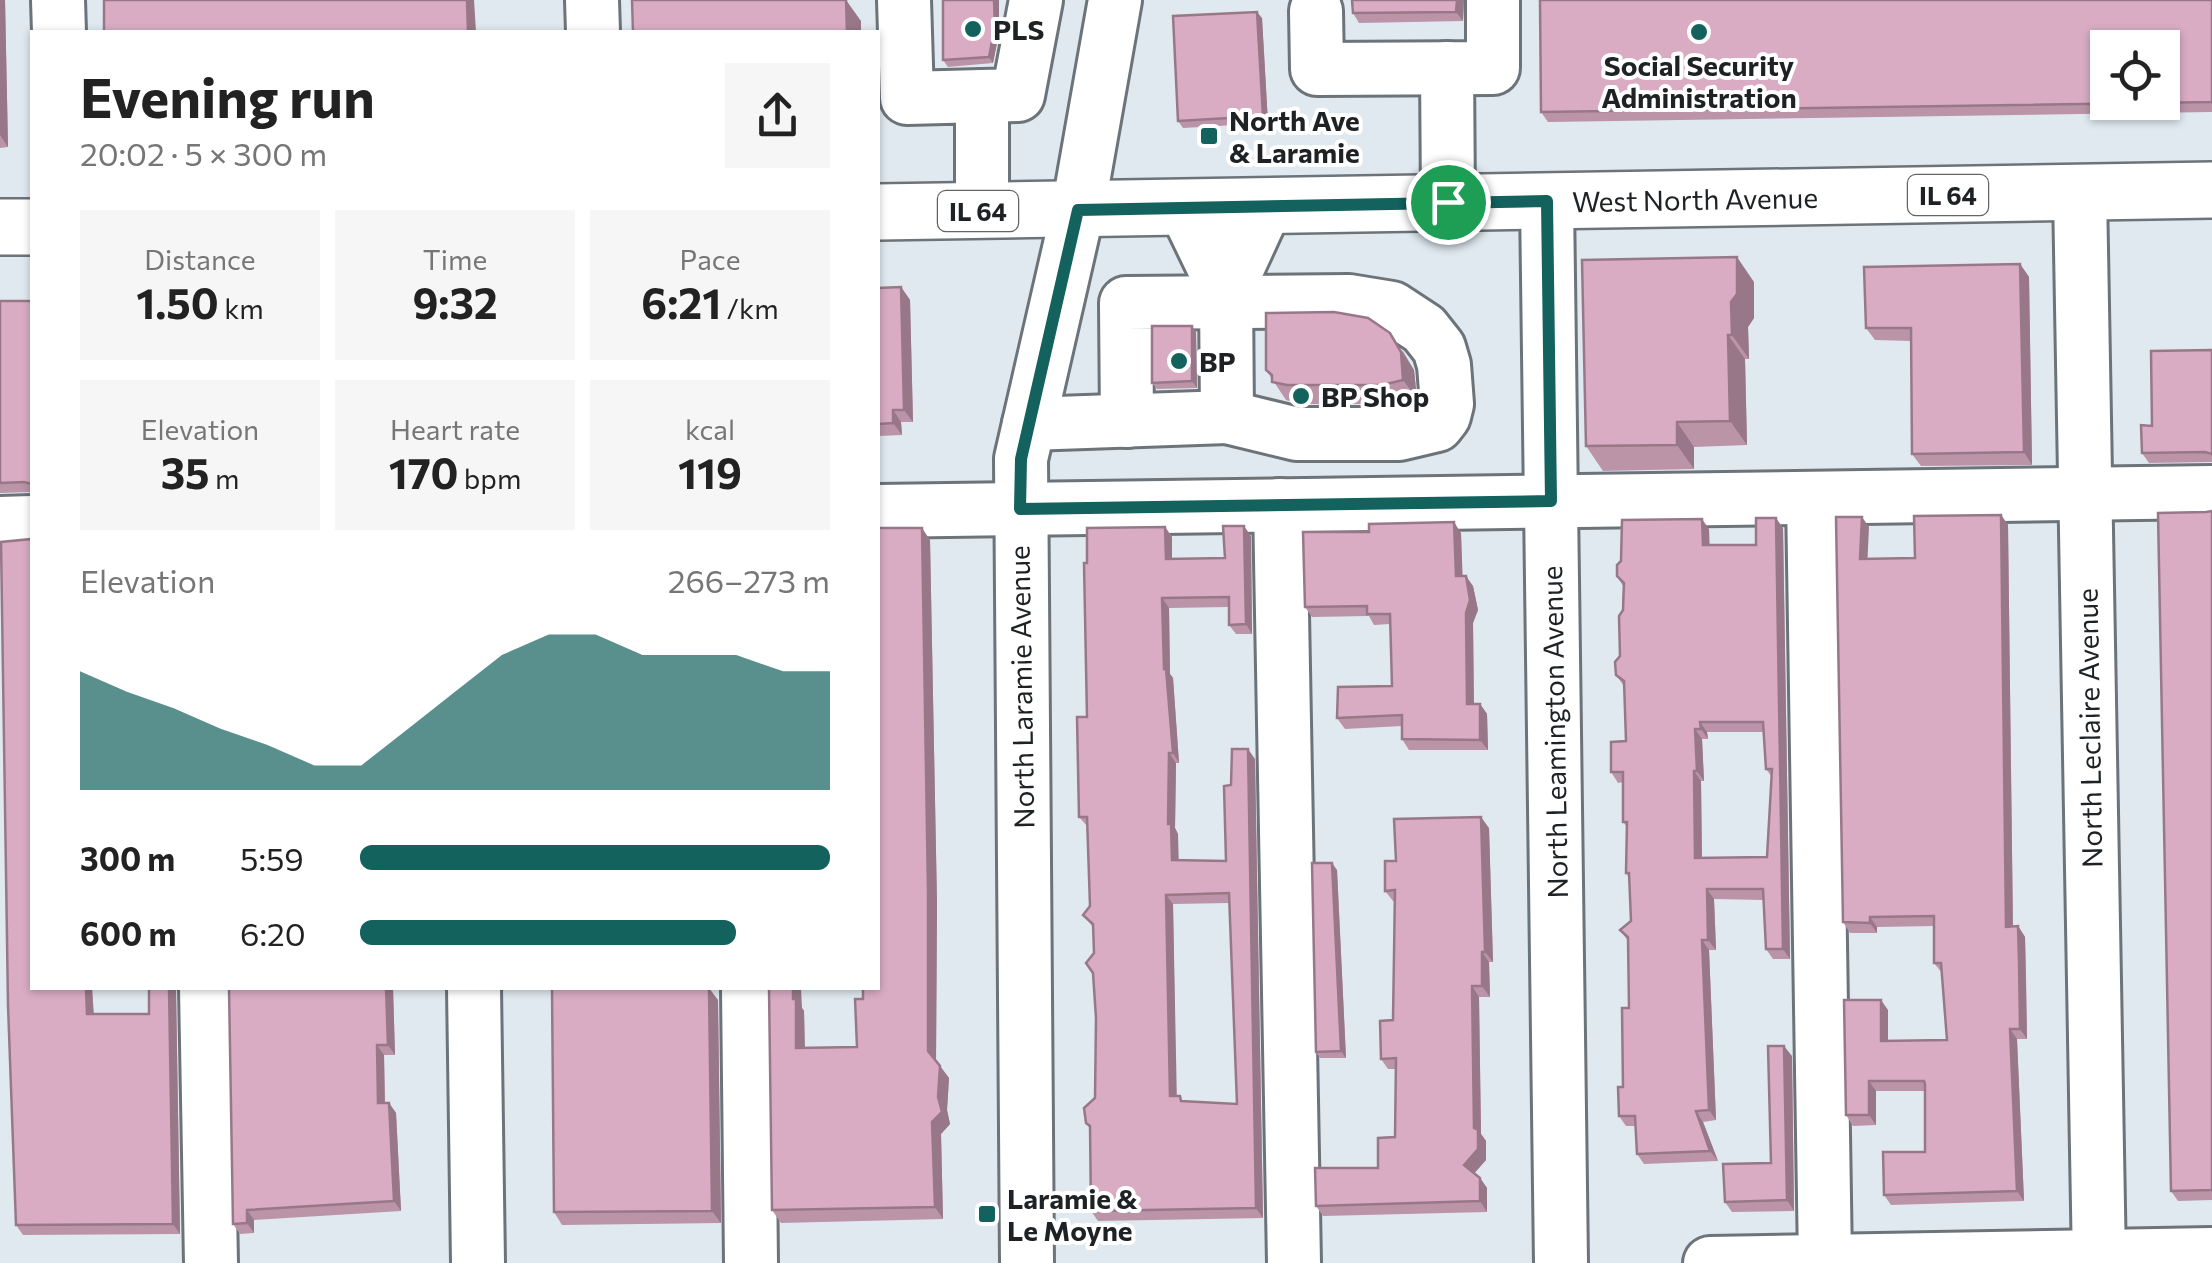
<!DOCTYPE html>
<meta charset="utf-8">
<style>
body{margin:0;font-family:Commissioner,sans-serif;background:#f6f6f6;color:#222;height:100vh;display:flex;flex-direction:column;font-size:38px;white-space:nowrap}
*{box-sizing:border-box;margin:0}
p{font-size:32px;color:#767676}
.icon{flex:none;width:55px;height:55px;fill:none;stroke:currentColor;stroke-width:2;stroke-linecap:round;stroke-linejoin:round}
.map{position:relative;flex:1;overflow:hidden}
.panel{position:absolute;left:30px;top:30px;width:850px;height:960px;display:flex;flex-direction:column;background:#fff;border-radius:0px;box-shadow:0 2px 8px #0004}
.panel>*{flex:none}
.tools{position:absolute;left:2090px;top:30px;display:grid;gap:20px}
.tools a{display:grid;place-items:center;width:90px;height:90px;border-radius:0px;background:#fff;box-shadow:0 2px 8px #0004;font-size:50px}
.pin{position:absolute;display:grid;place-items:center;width:85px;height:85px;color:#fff;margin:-42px;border:5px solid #fff;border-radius:50%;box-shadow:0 2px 10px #0007}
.round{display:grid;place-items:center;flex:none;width:105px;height:105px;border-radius:0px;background:#f6f6f6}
.headline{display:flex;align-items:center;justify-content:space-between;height:170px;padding:0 50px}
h1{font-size:55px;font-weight:700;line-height:75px}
.figures{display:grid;grid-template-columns:repeat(3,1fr);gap:15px;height:170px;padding:10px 50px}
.figures div{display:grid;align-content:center;border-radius:0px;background:#f6f6f6;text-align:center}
.figures b{font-size:42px;font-weight:700}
.figures small{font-size:28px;font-weight:400}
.figures p{font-size:28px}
.chart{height:280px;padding:20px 50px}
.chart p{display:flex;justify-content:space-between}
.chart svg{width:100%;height:180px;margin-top:10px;fill:#13625e;opacity:.7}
ul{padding:0 50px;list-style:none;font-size:32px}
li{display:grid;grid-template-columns:160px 120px 1fr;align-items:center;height:75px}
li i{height:25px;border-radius:12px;background:#13625e}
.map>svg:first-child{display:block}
</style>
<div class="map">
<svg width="2212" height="1263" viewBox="0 0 2212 1263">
<rect width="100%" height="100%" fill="#e0e9f0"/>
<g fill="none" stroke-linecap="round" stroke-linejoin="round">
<defs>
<g id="minor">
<polyline points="58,0 59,32"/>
<polyline points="592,0 593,32"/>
<polyline points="904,0 907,98 982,96 982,211"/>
<polyline points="1316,11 1317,69 1493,68 1493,0"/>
<polyline points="1447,68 1448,202"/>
<polyline points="982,96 1018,95 1036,0"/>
<polyline points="2080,193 2099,1263"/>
<polyline points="1547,201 1561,1263"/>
<polyline points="1185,208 1226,293"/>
<polyline points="1127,421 1126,303 1349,301 1392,308 1424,329 1439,348 1444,365 1447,404 1444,416 1437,425 1399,434 1297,434 1227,417"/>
<polyline points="1029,424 1227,417 1226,293 1266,206"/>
<polyline points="1813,498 1825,1261"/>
<polyline points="1280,505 1294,1263"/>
<polyline points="878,511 2212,492"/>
<polyline points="0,523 32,522"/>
<polyline points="206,988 211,1263"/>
<polyline points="474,988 478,1263"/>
<polyline points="748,988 751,1263"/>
<polyline points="1027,1263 1021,459 1078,210 1115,0"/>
<polyline points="1710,1263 2212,1254"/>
</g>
<g id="major">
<polyline points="878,212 2212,190"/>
<polyline points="0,227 32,227"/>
</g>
</defs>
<use href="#minor" stroke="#6c747a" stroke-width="58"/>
<use href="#major" stroke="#6c747a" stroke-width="60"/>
<use href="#minor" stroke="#fff" stroke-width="52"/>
<use href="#major" stroke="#fff" stroke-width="55"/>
</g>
<g fill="#bb94a8" fill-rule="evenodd">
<polygon points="0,0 5,0 8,147 0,148"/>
<polygon points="1352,0 1464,0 1463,21 1359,23 1353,13"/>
<polygon points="2212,0 2212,112 1548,122 1541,112"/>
<polygon points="1262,18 1268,123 1183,128 1178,121"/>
<polygon points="999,33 993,63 948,67 943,60"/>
<polygon points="2020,264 2029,277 2032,465 1921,466 1912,454 1911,341 1875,340 1866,328"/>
<polygon points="1754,282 1754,318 1748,327 1749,359 1745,359 1747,445 1694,447 1694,469 1603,471 1586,446"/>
<polygon points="901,287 910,300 913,422 901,422 902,435 879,436 878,481 878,288"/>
<polygon points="0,301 32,301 32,492 0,493"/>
<polygon points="1192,326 1196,332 1197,388 1157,389 1152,383"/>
<polygon points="2212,350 2212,462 2149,463 2142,453 2152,426"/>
<polygon points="1403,351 1414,370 1417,399 1396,404 1301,404 1286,400 1266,370"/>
<polygon points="2212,511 2212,1200 2178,1201 2171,1191 2206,512"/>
<polygon points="2001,515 2008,525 2013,927 2018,926 2025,937 2026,972 2027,1039 2017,1039 2024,1201 1891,1205 1884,1195 1925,1152 1925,1091 1876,1091 1876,1125 1853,1126 1846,1115 1888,1010 1888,1041 1947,1040 1942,973 1934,963 1934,926 1877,927 1877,933 1850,933 1843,922 1869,527 1867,559 1915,558"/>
<path d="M1165,527l7,10v22l53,-1 26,-22 1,98h-16l-7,-9v-18l-60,1 1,66 3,4 6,85h-3l-1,65 3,6v26l48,1 5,-76 24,-26 8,459 -165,3 -7,-10 -1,-82 -4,-6 9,-25 1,-80 -2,-65 -1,-26 -10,-12 7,-9 -3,-80 -8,-9 8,-100v-154zM1229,903l8,201 -53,-2 -8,-6 -3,-192z"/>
<path d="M1783,528l7,431h-17l-7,-10 -3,-49 -49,-1 2,51h-7l7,170 -13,2 15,39 -74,3 -7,-10 -2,-28h-9l-7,-10 4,-29 6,-79 -1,-67 -8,-11 11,-9 -2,-43 -3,-5 1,-46 -4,-5v-40l-5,1 -7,-11 15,-31 -2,-55 -8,-11 4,-19 3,-70 -6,-10 92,-47v16h47zM1707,732h57l2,37 6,8 -5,80 -65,1 -1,-77h3l-2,-42h6z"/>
<polygon points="1461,533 1462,576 1473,586 1478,610 1473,623 1474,704 1480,704 1487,714 1488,750 1409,750 1402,739 1402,726 1345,729 1337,718 1392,686 1390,624 1374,625 1369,616 1312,617 1305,607"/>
<polygon points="930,540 937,904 936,1061 949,1078 947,1110 950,1124 941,1134 943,1219 781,1223 772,1210 802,1008 804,1011 805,1048 857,1047"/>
<polygon points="1489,828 1493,962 1489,962 1490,997 1479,997 1481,1134 1486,1141 1486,1160 1474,1173 1480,1178 1487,1188 1487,1212 1323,1216 1316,1206 1378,1168 1395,1137 1395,1069 1388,1069 1381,1059 1393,1020 1394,901 1393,901 1385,891 1396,861"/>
<polygon points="1337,870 1346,1058 1320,1058 1316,1052"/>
<polygon points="32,988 92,988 94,1014 149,1014 176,988 180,1234 23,1235 16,1225"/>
<polygon points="229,988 393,988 395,1055 384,1055 385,1103 389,1103 396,1113 401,1211 254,1220 254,1233 240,1234 233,1224"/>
<polygon points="552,988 661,988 718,1000 721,1223 562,1225 554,1212"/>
<polygon points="1792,1056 1794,1211 1732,1212 1725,1202 1771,1163"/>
</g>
<g fill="#987888">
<polygon points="0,0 5,0 8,147 0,135"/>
<polygon points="467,0 474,0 476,32 468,32"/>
<polygon points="846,0 861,21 861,32 847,32"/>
<polygon points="994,0 999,0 999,33 993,63 989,57"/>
<polygon points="1457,0 1464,0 1463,21 1456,12"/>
<polygon points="1257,12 1262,18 1268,123 1263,116"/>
<polygon points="1737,257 1754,282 1754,318 1748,327 1749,359 1732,335 1731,302"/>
<polygon points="2020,264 2029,277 2032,465 2024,452"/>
<polygon points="901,287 910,300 913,422 904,410"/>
<polygon points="1192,326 1196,332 1197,388 1192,381"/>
<polygon points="1390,333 1414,370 1417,399 1403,380"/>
<polygon points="1728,335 1745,359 1747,445 1730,421"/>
<polygon points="893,410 901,422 902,435 893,423"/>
<polygon points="1677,422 1694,447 1694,469 1677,445"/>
<polygon points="878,434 879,436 878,481"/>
<polygon points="2001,515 2008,525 2013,937 2006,927"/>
<polygon points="1862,517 1869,527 1867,569 1860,559"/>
<polygon points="1776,518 1783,528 1790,959 1783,949"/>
<polygon points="1702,519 1709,529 1710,555 1703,545"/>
<polygon points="1454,522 1461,533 1463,587 1456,576"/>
<polygon points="1244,526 1251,536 1252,634 1246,624"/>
<polygon points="1165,527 1172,537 1172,569 1166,559"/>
<polygon points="922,528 930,540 937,904 936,1063 928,1051"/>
<polygon points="1466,576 1473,586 1478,610 1473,623 1474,714 1467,704"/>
<polygon points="1162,598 1169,608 1170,674 1173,678 1179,763 1173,753 1164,669"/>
<polygon points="1480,704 1487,714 1488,750 1480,740"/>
<polygon points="1700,722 1707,732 1708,739 1701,729"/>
<polygon points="1695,729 1702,739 1704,781 1697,771"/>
<polygon points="1248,749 1255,759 1263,1218 1256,1208"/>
<polygon points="1169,753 1176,763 1175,828 1178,834 1179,870 1172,860 1168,824"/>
<polygon points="1694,771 1701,781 1702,868 1695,858"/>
<polygon points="1481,817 1489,828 1493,962 1485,952"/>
<polygon points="1332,863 1337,870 1346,1058 1341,1051"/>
<polygon points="1707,889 1714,899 1716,950 1708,940"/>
<polygon points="1166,895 1173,904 1177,1106 1170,1096"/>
<polygon points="1870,917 1877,927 1877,933 1870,923"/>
<polygon points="2018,926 2025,937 2027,1039 2020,1029"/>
<polygon points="1702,940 1709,950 1716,1120 1709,1110"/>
<polygon points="1482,952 1489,962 1490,997 1482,986"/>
<polygon points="1472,986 1479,997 1481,1134 1486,1141 1486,1160 1472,1176 1464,1165 1474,1128"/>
<polygon points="86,988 92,988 94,1024 87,1014"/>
<polygon points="169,988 176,988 180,1234 173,1224"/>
<polygon points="386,988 393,988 395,1055 388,1045"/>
<polygon points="709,988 718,1000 721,1223 712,1211"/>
<polygon points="793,988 801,988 802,1008 804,1011 805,1061 796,1048"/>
<polygon points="1881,1000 1888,1010 1888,1052 1881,1041"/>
<polygon points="2010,1029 2017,1039 2024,1201 2017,1191"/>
<polygon points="377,1045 384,1055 385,1113 378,1103"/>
<polygon points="1784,1046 1792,1056 1794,1211 1787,1200"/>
<polygon points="940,1066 949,1078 947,1110 950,1124 941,1134 943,1219 935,1207 932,1122 938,1097"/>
<polygon points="1869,1081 1876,1091 1876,1125 1869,1115"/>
<polygon points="389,1103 396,1113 401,1211 394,1201"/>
<polygon points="1696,1111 1703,1122 1718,1161 1710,1151"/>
<polygon points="1480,1178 1487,1188 1487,1212 1480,1201"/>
<polygon points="247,1210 254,1220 254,1233 247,1223"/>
</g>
<g fill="#d9acc3" stroke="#987888" stroke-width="2.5" fill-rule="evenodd">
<polygon points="104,0 467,0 468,32 104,32"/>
<polygon points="632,0 846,0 847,32 633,32"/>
<polygon points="943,0 994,0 995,26 989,57 943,60"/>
<polygon points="1352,0 1457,0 1456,12 1353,13"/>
<path d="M1540,0h672v102l-671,10zM2108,48h54v54h-54z"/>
<polygon points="1257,12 1263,116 1178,121 1173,16"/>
<polygon points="1737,257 1737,294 1731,302 1732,335 1728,335 1730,421 1677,422 1677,445 1586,446 1582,260"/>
<polygon points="2020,264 2024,452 1912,454 1911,328 1866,328 1864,267"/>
<polygon points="901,287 904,410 893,410 893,423 878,424 878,288"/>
<polygon points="0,301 32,301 32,484 24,482 0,483"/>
<polygon points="1334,312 1368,318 1390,333 1401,352 1403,380 1382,385 1287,385 1272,382 1272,375 1266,370 1266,313"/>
<polygon points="1152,326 1192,326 1192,381 1152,383"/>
<polygon points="2212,350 2212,454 2205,452 2142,453 2141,425 2152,426 2151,351"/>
<polygon points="2212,511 2212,1190 2171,1191 2158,513 2206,512"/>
<polygon points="2001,515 2006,927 2018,926 2019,962 2020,1029 2010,1029 2017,1191 1884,1195 1883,1152 1925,1152 1925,1084 1924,1081 1869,1081 1869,1115 1846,1115 1844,1000 1881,1000 1881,1041 1947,1040 1941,963 1934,963 1934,916 1870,917 1870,923 1843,922 1836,517 1862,517 1860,559 1915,558 1914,516"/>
<path d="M1756,518h20l7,431h-17l-3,-60h-56l1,51h-6l7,170 -13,1 14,40 -73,3 -2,-38h-16l-1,-29h5l-1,-79h7l-1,-71 -8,-7 11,-9 -2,-48h-3l1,-51h-4v-50h-12v-30l15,-1 -2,-60 -8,-6 -1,-13 5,-6 -1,-40 4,-6 1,-27 -7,-7v-11l4,-4 1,-41 80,-1 1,26h53zM1700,722h63l3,47h6l-5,88 -72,1 -1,-87h3l-2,-42h6z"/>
<polygon points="1454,522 1456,576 1466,576 1470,600 1466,613 1467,704 1480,704 1480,740 1402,739 1402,715 1337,718 1338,687 1392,686 1390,614 1367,614 1367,606 1305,607 1303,532 1369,532 1369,524"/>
<path d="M1223,526h21l2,98 -17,1v-28l-67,1 2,71h2l7,84h-4l-1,71h3l1,36 54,1 -2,-75 7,-1 1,-36h16l8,459 -165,3 -1,-85 -4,-3 -2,-15 11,-10 1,-80 -3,-45 -7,-10 8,-10 -1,-29 -10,-9 7,-9 -3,-89h-8l-2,-100h10l-3,-154h3v-35l78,-1 1,32 59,-1zM1229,893l8,211 -56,-3 -1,-5h-10l-4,-201z"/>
<polygon points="878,528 922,528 928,892 928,1051 940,1066 938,1097 942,1112 932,1122 935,1207 772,1210 769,988 793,988 793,999 796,999 796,1048 857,1047 855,999 863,999 863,988 878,988"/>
<polygon points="32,539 32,988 86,988 87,1014 149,1014 149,988 169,988 173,1224 16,1225 8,1005 1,542"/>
<polygon points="1481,817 1485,952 1482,952 1482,986 1472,986 1474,1128 1478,1130 1478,1149 1464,1165 1480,1178 1480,1201 1316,1206 1315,1168 1378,1168 1378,1138 1395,1137 1396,1058 1381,1059 1380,1021 1393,1020 1395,890 1385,891 1385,861 1396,861 1394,819"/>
<polygon points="1312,863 1332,863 1341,1051 1316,1052"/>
<polygon points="229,988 386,988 388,1045 377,1045 378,1103 389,1103 394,1201 247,1210 247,1223 233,1224"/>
<polygon points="552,988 709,988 712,1211 554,1212"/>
<polygon points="1768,1046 1784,1046 1787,1200 1725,1202 1723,1164 1771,1163"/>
</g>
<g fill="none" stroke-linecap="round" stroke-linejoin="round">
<defs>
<polygon id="route" points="1547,201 1551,501 1020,509 1021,459 1078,210"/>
</defs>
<use href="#route" stroke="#fff" stroke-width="20"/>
<use href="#route" stroke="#13625e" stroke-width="12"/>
</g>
<g fill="#13625e" stroke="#fff" stroke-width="4">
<circle cx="973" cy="29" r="10"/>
<circle cx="1699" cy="32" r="10"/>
<rect x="1199" y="126" width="20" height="20" rx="5"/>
<circle cx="1179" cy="361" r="10"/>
<circle cx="1301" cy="396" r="10"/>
<rect x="977" y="1204" width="20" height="20" rx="5"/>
</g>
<g text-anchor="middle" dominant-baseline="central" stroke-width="8" stroke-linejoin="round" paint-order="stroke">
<g fill="#fff" stroke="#626466" stroke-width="2.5">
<rect x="1908" y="175" width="80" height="40" rx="8"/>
<rect x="938" y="191" width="80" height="40" rx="8"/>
</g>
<g font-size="25" font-weight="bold" fill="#1f2225">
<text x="1948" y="195">IL 64</text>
<text x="978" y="211">IL 64</text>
</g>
<g font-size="28" font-weight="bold" fill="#1f2225" stroke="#fff" text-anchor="start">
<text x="993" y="29">PLS</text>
<text x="1699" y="65" text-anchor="middle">Social Security<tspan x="1699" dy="32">Administration</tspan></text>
<text x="1229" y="120">North Ave<tspan x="1229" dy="32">&amp; Laramie</tspan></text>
<text x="1199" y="361">BP</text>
<text x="1321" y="396">BP Shop</text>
<text x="1007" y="1198">Laramie &amp;<tspan x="1007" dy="32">Le Moyne</tspan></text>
</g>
<g font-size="28" fill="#1f2225" stroke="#fff">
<text transform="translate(1695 199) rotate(-1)">West North Avenue</text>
<text transform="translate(1021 687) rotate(-91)">North Laramie Avenue</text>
<text transform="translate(2089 728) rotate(-91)">North Leclaire Avenue</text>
<text transform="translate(1554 732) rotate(-91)">North Leamington Avenue</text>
</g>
</g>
</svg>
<div class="tools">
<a><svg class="icon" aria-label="locate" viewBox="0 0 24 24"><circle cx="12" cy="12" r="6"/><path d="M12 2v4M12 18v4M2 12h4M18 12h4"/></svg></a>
</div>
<div class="pin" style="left:1448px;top:202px;background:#1e9e55"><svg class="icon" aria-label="arrive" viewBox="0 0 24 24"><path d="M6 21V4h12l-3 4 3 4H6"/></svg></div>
<section class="panel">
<div class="headline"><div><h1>Evening run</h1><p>20:02 · 5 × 300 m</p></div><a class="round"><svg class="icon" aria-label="share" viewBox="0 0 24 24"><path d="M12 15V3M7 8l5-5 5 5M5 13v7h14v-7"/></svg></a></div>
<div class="figures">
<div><p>Distance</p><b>1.50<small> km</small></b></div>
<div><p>Time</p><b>9:32</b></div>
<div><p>Pace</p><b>6:21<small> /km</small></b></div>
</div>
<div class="figures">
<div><p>Elevation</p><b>35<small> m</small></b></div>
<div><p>Heart rate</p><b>170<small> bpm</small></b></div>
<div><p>kcal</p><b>119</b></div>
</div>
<div class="chart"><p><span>Elevation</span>266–273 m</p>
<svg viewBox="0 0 160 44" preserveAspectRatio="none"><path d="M0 44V15L10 20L20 24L30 29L40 33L50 38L60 38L70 29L80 20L90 11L100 6L110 6L120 11L130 11L140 11L150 15L160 15V44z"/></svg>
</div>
<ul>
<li><b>300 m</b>5:59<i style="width:100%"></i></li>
<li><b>600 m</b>6:20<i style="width:80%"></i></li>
</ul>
</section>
</div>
